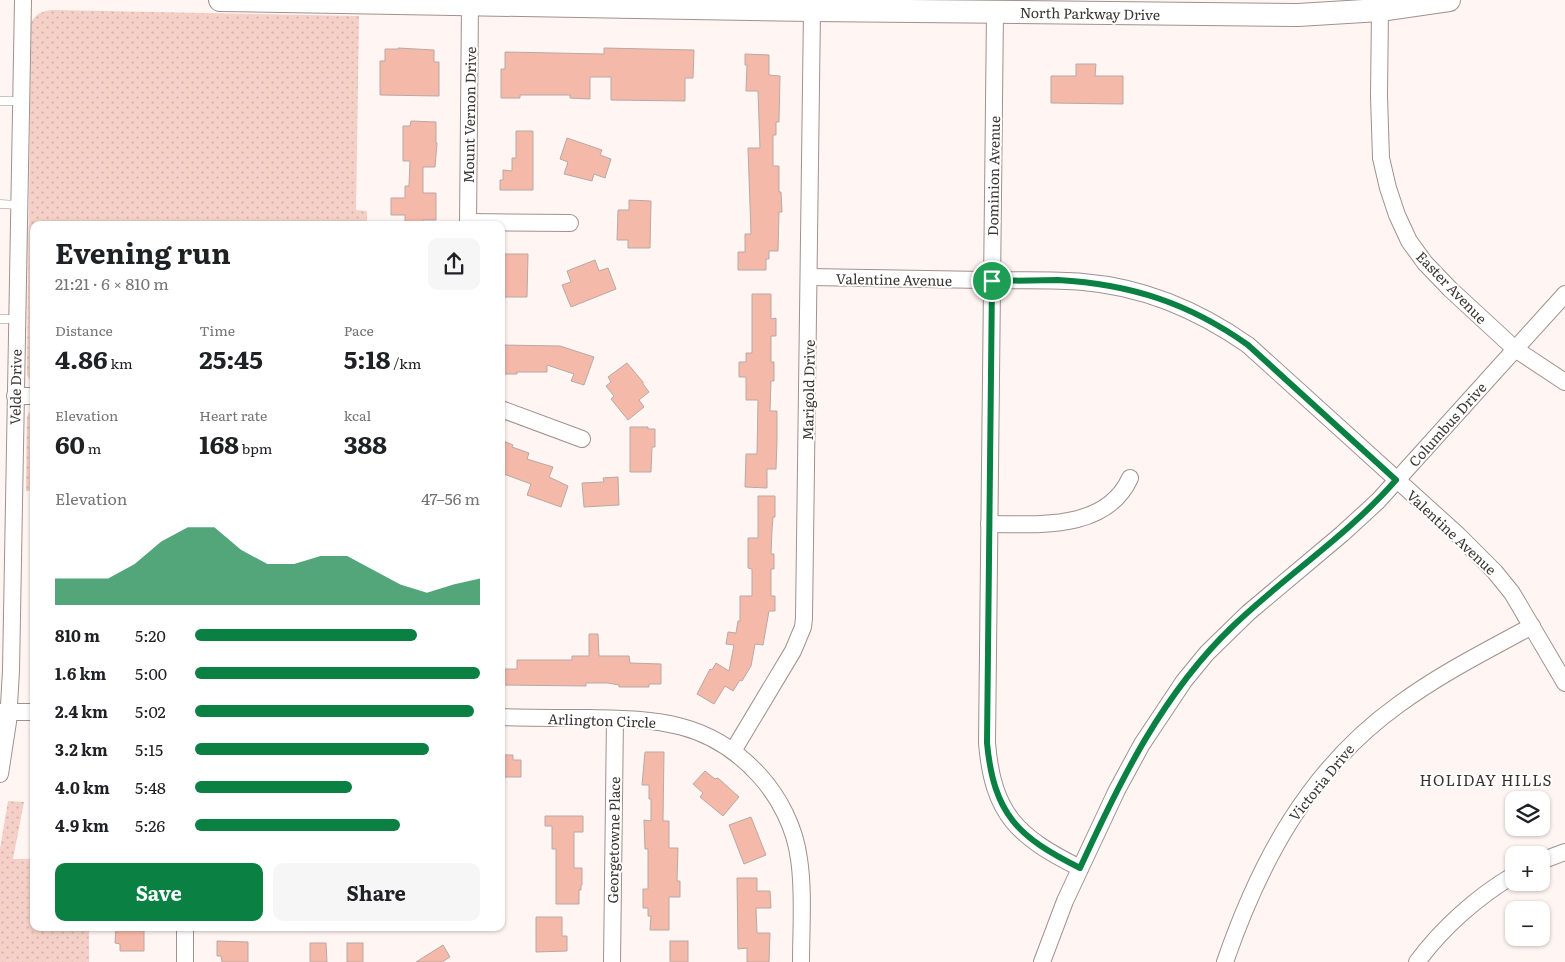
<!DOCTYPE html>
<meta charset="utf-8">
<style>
body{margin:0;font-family:Literata,serif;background:#f6f6f6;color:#202124;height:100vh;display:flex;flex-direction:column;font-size:19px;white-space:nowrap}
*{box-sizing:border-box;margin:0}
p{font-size:16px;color:#757577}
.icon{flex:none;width:28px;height:28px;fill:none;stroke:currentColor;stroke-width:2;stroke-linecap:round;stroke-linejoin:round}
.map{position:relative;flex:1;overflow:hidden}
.drawer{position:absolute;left:30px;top:221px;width:475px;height:710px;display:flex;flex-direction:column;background:#fff;border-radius:10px;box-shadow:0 1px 4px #0004}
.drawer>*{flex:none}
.controls{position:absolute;left:1505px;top:791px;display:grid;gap:10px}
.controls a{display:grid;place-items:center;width:45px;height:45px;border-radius:10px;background:#fff;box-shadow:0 1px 4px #0004;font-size:25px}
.pin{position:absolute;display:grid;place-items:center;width:42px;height:42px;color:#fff;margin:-21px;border:2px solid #fff;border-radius:50%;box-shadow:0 1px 5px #0007}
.round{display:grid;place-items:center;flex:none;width:52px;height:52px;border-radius:10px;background:#f6f6f6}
.headline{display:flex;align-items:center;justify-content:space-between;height:85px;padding:0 25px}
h1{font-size:28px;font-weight:700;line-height:38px}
.stats{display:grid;grid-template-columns:repeat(3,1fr);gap:8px;height:85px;padding:5px 25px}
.stats div{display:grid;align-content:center}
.stats b{font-size:25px;font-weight:700}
.stats small{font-size:14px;font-weight:400}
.stats p{font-size:14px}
.chart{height:140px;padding:10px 25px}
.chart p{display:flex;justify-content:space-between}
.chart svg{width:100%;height:90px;margin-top:5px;fill:#0b8043;opacity:.7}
.cta{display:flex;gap:10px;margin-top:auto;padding:10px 25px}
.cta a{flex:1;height:58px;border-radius:10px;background:#0b8043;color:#fff;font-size:20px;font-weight:700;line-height:58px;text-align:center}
.cta a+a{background:#f6f6f6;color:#202124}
ul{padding:0 25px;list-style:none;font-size:16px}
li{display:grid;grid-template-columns:80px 60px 1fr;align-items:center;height:38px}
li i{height:12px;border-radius:6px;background:#0b8043}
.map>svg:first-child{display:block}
</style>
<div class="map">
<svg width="1565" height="962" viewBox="0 0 1565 962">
<defs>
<pattern id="grass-dots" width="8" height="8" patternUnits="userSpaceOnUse" patternTransform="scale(1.25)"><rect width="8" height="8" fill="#f4d0c6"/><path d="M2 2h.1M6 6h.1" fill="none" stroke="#d2b3ab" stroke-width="1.8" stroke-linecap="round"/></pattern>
</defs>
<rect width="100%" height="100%" fill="#fff5f3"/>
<g fill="url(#grass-dots)">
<path d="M52,10l307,6 -3,194 11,1v14h-333v159l-3,-2 -4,-7 4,-352c4,-9 11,-12 21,-13z"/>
<polygon points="34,408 34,491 26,491 27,419 28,414"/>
<polygon points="8,801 24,802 13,859 34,859 34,928 89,928 89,962 0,962 0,849"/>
</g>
<g fill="#f4b9a9" stroke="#b8a9a5">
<polygon points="398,48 434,50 434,62 439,62 439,96 380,95 380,61 385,61 385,49 398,49"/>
<polygon points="604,48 694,50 693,78 685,78 685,101 611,100 611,77 590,77 590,99 570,98 570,95 520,95 520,98 501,98 501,69 505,69 505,52 604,54"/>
<polygon points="745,54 769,55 769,75 780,76 779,122 776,122 776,135 773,135 773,166 779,166 779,192 781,192 782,212 779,212 778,251 769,251 769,259 766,259 766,270 738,270 738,252 745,252 745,234 751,234 748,148 760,148 758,91 746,91 747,65 745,65"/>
<polygon points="1076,64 1096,64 1095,76 1123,76 1123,104 1051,103 1051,76 1076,76"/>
<polygon points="411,121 436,122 436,143 437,143 435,167 423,167 423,193 436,193 436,220 423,220 423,225 405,225 405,215 391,215 391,198 405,198 405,186 409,186 410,161 403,161 403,126 410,126"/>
<polygon points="516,131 533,131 533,190 500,190 500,180 503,180 503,170 512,171 512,158 516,158"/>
<polygon points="567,138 602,150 600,155 611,159 605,178 594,174 592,181 564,174 568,162 560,159"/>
<polygon points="629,200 651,201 650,248 628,248 628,240 617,240 618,210 629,210"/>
<polygon points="501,254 528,254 527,297 502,297"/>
<polygon points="595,260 599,271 608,268 616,289 571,307 562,285 571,282 567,271"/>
<polygon points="752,294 771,294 771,319 776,318 776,336 771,336 771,362 774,362 774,381 771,381 770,411 777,411 777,441 776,469 767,469 767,488 745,487 746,454 757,454 758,400 746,400 746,377 739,377 739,362 746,362 746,353 752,353"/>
<polygon points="501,345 560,346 594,357 584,385 571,381 574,374 547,365 547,372 517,372 517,374 501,374"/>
<polygon points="627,363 643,382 643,384 649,392 639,400 644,407 628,420 611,399 614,396 606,386 611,382 608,377"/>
<polygon points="630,427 648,427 648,429 655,429 655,447 652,447 651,472 630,472"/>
<polygon points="501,440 513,445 512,447 529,453 527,459 553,467 549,477 568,486 561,507 527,495 531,484 501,473"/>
<polygon points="618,477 619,505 584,507 582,483 604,482 603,478"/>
<polygon points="758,496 775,496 775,517 773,517 772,530 771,554 774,554 774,569 771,569 771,596 775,596 775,611 769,611 763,645 755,644 751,666 742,681 740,680 733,691 725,686 714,704 697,694 710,669 712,670 716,663 729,671 734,645 726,644 728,632 736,633 738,621 740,621 740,596 752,596 752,569 748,568 748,538 758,538"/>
<polygon points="589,634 598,634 599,656 629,656 630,663 661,664 661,684 649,684 649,687 619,687 619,685 608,683 586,683 586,686 501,685 501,669 517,669 517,660 572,660 572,656 589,656"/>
<polygon points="645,752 664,752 663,821 669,821 669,848 678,848 677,881 680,881 680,897 669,897 669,930 650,930 651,916 648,916 648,908 643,908 643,889 648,889 648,849 645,849 644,820 651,821 651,799 649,799 649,785 642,785"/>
<polygon points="501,755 513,755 513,760 521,760 521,777 501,777"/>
<polygon points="705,771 715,779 718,778 739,797 723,816 700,797 703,793 693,784"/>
<polygon points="545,816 583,816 583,832 574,832 574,868 582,868 582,885 581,885 581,890 579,890 579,904 556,904 556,849 552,849 552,826 545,826"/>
<polygon points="751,817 766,855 744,864 729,825"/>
<polygon points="737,878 757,878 757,891 770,891 771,908 756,908 757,933 770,933 769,962 747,962 747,948 738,949"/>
<polygon points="536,917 562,917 562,936 567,936 567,951 536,952"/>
<polygon points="116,928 144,928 144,951 120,951 120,944 115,943"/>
<polygon points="217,941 248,942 248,962 222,962 221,956 217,956"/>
<rect x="670" y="941" width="18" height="21"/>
<polygon points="310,943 326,943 327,962 310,962"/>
<rect x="347" y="943" width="16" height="19"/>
<polygon points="443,945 450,957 442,962 416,962"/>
</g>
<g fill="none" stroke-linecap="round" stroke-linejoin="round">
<defs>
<g id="lane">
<polyline points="0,101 21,101"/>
<polyline points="0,204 19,205"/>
<polyline points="0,319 16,319"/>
</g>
<g id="street">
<polyline points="1380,10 1379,96 1381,158 1388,188 1397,215 1409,241 1425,263 1450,289 1515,349 1565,382"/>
<path d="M995,12l-8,731c6,72 31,94 93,125"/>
<polyline points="468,222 570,223"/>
<polyline points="468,225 470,4"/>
<path d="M809,277c58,1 117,2 175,3 33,1 66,-1 99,2 61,5 115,28 165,63l210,190 37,37 17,21 53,90"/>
<polyline points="15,396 34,396"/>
<polyline points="501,409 582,439"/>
<path d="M989,524c49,0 117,7 141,-46"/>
<polyline points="0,712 34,712"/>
<path d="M501,717c29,1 59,1 88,1 68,1 121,3 170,57 21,23 36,53 40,84 5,32 2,71 2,103"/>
<polyline points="733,751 793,651 803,627 804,618 812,10"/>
<polyline points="0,774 8,722 11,671 23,0"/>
<polyline points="1541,861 1565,852"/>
<polyline points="185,962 185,928"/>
<polyline points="612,962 615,719"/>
<polyline points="1042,962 1065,901 1117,790 1142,744 1184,681 1207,653 1248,613 1342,534 1378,501 1565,294"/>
<path d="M1225,962c35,-101 84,-193 173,-257 42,-31 88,-54 134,-79"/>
<path d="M1417,962c25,-34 61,-66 97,-87"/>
</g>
<polyline id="secondary" points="220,0 812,10 1298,15 1380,10 1449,0"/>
</defs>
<use href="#lane" stroke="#a0918d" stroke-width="9"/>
<use href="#street" stroke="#a0918d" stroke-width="18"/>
<use href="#secondary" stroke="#a0918d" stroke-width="24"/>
<use href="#lane" stroke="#fff" stroke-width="8"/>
<use href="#street" stroke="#fff" stroke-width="16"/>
<use href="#secondary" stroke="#fff" stroke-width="22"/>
</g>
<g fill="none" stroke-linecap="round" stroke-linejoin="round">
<defs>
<path id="route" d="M1058,280c72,4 131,23 190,65l148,135c-49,56 -110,95 -163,146 -71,68 -113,155 -153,242 -62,-31 -86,-53 -93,-125l5,-462z"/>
</defs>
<use href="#route" stroke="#fff" stroke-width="10"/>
<use href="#route" stroke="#0b8043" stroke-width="6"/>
</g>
<g text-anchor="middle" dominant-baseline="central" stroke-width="4" stroke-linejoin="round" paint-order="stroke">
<g font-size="14" fill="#3b3533" stroke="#fff">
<text transform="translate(1090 13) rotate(1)">North Parkway Drive</text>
<text transform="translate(469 115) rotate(-89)">Mount Vernon Drive</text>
<text transform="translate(993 176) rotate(-89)">Dominion Avenue</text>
<text transform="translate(894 279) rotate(1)">Valentine Avenue</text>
<text transform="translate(1452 287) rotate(46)">Easter Avenue</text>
<text transform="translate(15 387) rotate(-89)">Velde Drive</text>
<text transform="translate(808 390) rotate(-89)">Marigold Drive</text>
<text transform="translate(1447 424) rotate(-48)">Columbus Drive</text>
<text transform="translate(1452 532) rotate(43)">Valentine Avenue</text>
<text transform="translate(602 720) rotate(2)">Arlington Circle</text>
<text transform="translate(1321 782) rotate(-51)">Victoria Drive</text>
<text transform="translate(613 840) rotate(-89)">Georgetowne Place</text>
</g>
<g font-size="15" letter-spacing="1" fill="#3c302d" stroke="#fff">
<text x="1486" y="779">HOLIDAY HILLS</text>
</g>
</g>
</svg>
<div class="controls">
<a><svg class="icon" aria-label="layers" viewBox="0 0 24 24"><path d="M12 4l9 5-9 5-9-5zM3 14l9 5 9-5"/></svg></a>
<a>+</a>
<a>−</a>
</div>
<div class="pin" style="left:992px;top:281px;background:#1e9e55"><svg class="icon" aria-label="arrive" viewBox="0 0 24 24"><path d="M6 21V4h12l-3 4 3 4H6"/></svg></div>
<section class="drawer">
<div class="headline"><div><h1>Evening run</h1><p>21:21 · 6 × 810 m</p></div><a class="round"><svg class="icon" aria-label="share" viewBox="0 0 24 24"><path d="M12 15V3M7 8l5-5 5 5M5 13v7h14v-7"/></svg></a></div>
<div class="stats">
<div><p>Distance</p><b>4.86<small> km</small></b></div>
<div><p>Time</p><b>25:45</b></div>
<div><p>Pace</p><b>5:18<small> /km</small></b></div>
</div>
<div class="stats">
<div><p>Elevation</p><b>60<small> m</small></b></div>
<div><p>Heart rate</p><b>168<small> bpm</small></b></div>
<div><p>kcal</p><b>388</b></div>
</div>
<div class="chart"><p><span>Elevation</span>47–56 m</p>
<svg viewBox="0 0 160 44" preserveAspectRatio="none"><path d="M0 44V31L10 31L20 31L30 24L40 13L50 6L60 6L70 17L80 24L90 24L100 20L110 20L120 27L130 34L140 38L150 34L160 31V44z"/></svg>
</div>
<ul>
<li><b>810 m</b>5:20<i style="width:78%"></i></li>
<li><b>1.6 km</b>5:00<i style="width:100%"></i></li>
<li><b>2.4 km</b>5:02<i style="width:98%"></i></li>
<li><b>3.2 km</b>5:15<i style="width:82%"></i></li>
<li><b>4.0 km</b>5:48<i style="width:55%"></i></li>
<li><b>4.9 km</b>5:26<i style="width:72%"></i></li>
</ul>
<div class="cta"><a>Save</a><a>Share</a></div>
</section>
</div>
